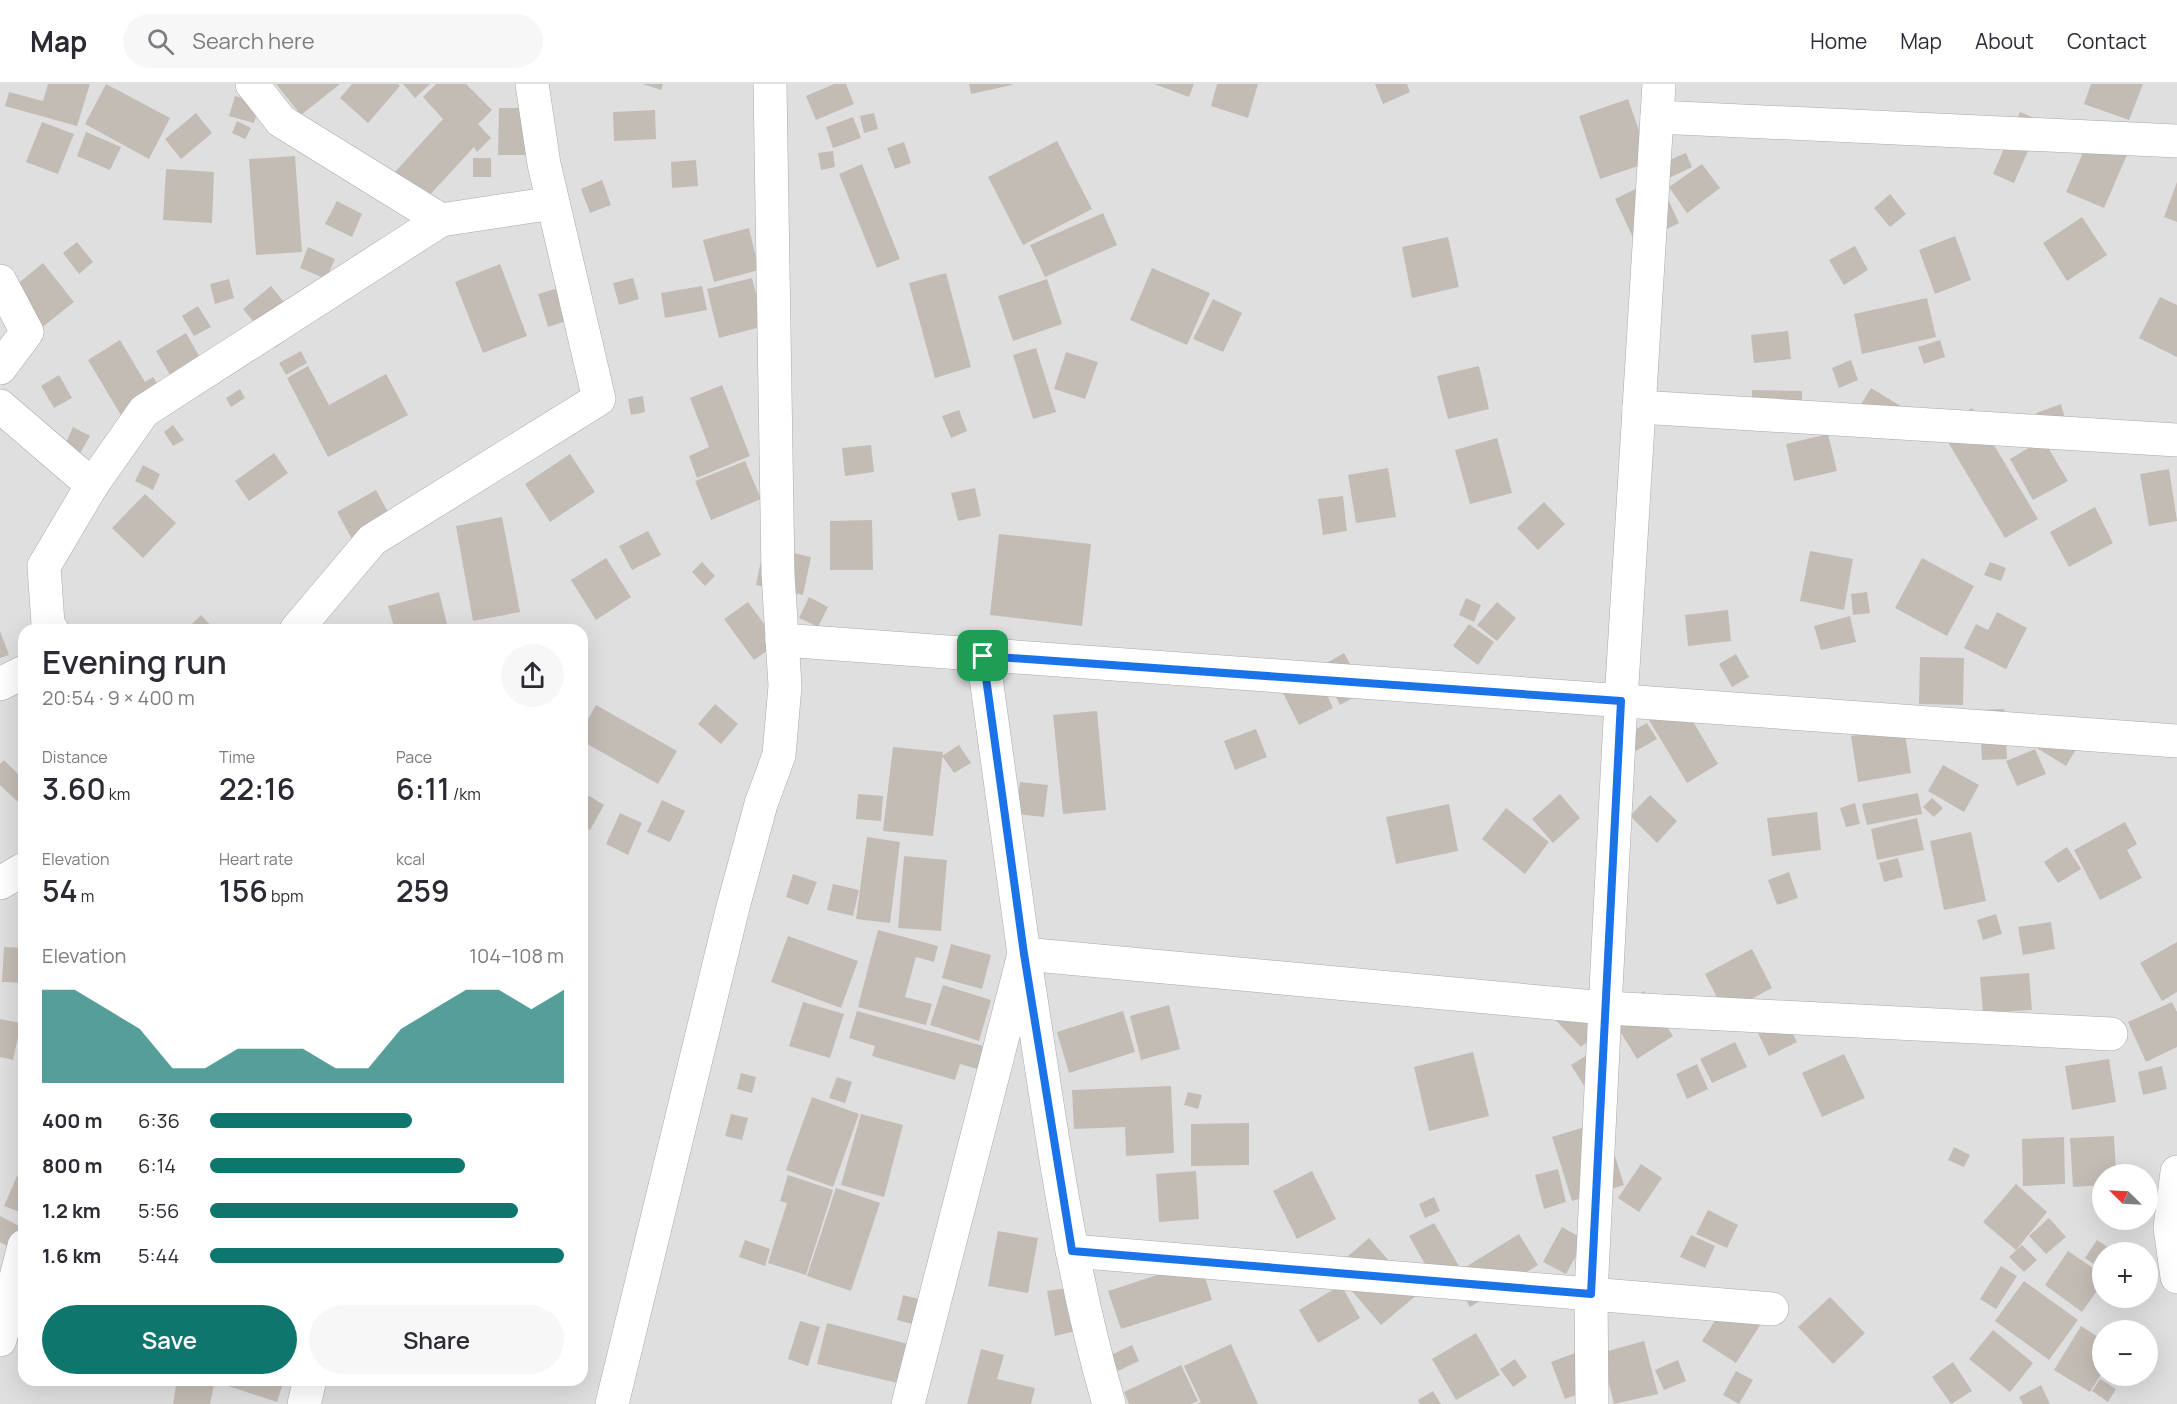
<!DOCTYPE html>
<meta charset="utf-8">
<style>
body{margin:0;font-family:Manrope,sans-serif;background:#f7f7f7;color:#2b2b33;height:100vh;display:flex;flex-direction:column;font-size:22px;white-space:nowrap}
*{box-sizing:border-box;margin:0}
p{font-size:20px;color:#7c7c81}
.icon{flex:none;width:33px;height:33px;fill:none;stroke:currentColor;stroke-width:2;stroke-linecap:round;stroke-linejoin:round}
.map{position:relative;flex:1;overflow:hidden}
.sheet{position:absolute;left:18px;top:540px;width:570px;height:762px;display:flex;flex-direction:column;background:#fff;border-radius:18px;box-shadow:0 6px 24px #0002}
.sheet>*{flex:none}
.needle{width:39px;rotate:294deg}
.controls{position:absolute;left:2092px;top:1080px;display:grid;gap:12px}
.controls a{display:grid;place-items:center;width:66px;height:66px;border-radius:50%;background:#fff;box-shadow:0 6px 24px #0002;font-size:30px}
.pin{position:absolute;display:grid;place-items:center;width:51px;height:51px;color:#fff;margin:-26px;border-radius:12px;box-shadow:0 3px 9px #0006}
.round{display:grid;place-items:center;flex:none;width:63px;height:63px;border-radius:32px;background:#f7f7f7}
.summary{display:flex;align-items:center;justify-content:space-between;height:102px;padding:0 24px}
h1{font-size:33px;font-weight:600;line-height:45px}
.figures{display:grid;grid-template-columns:repeat(3,1fr);gap:9px;height:102px;padding:6px 24px}
.figures div{display:grid;align-content:center}
.figures b{font-size:30px;font-weight:600}
.figures small{font-size:16px;font-weight:400}
.figures p{font-size:16px}
.chart{height:168px;padding:12px 24px}
.chart p{display:flex;justify-content:space-between}
.chart svg{width:100%;height:108px;margin-top:6px;fill:#0f766e;opacity:.7}
.cta{display:flex;gap:12px;margin-top:auto;padding:12px 24px}
.cta a{flex:1;height:69px;border-radius:36px;background:#0f766e;color:#fff;font-size:24px;font-weight:600;line-height:69px;text-align:center}
.cta a+a{background:#f7f7f7;color:#2b2b33}
ul{padding:0 24px;list-style:none;font-size:20px}
li{display:grid;grid-template-columns:96px 72px 1fr;align-items:center;height:45px}
li i{height:15px;border-radius:8px;background:#0f766e}
header{display:flex;align-items:center;gap:36px;box-sizing:border-box;height:84px;padding:0 30px;background:#fff;border-bottom:2px solid #e1e1e2}
header strong{font-size:28px}
nav{display:flex;gap:33px;margin-inline-start:auto;font-size:21px}
.search{width:420px;height:54px;background:#f7f7f7;display:flex;align-items:center;gap:15px;box-sizing:border-box;padding:0 21px;border-radius:33px;color:#7c7c81;font-size:22px}
.map>svg:first-child{display:block}
</style>
<header>
<strong>Map</strong>
<div class="search"><svg class="icon" aria-label="search" viewBox="0 0 24 24"><circle cx="10" cy="10" r="6"/><path d="M15 15l6 6"/></svg>Search here</div>
<nav><a>Home</a><a>Map</a><a>About</a><a>Contact</a></nav>
</header>
<div class="map">
<svg width="2177" height="1320" viewBox="0 0 2177 1320">
<rect width="100%" height="100%" fill="#f2f0e9"/>
<path fill="#e0dfdf" fill-rule="evenodd" d="M0,0h2177v1320h-2177zM24,546h558v750h-558zM2103,1090h45v46h-45zM2103,1168h45v46h-45zM2103,1246h45v46h-45z"/>
<g fill="#c3bcb5">
<polygon points="48,0 90,0 77,42 5,22 9,8 43,17"/>
<polygon points="106,0 170,34 149,75 85,40"/>
<polygon points="276,0 340,0 301,31"/>
<polygon points="352,0 398,0 400,2 368,39 340,14"/>
<polygon points="403,0 430,0 415,14"/>
<polygon points="436,0 466,0 492,26 478,40 491,54 477,68 474,63 425,116 395,88 443,35 423,13"/>
<polygon points="643,0 663,0 661,6"/>
<polygon points="834,0 846,0 854,20 816,36 806,12"/>
<polygon points="969,0 1012,0 1012,1 971,10"/>
<polygon points="1154,0 1194,0 1189,13"/>
<polygon points="1217,0 1258,0 1248,34 1211,22"/>
<polygon points="1375,0 1407,0 1410,8 1383,20"/>
<polygon points="2091,0 2143,0 2129,36 2084,20"/>
<polygon points="235,12 260,19 254,39 229,32"/>
<polygon points="1628,15 1650,78 1600,95 1579,32"/>
<polygon points="499,24 528,24 528,71 498,71"/>
<polygon points="655,26 656,55 614,57 613,28"/>
<polygon points="2020,28 2041,37 2014,99 1993,90"/>
<polygon points="196,29 212,49 181,75 165,55"/>
<polygon points="874,29 878,45 864,49 860,32"/>
<polygon points="853,33 861,54 833,64 826,43"/>
<polygon points="2097,36 2135,52 2104,124 2066,108"/>
<polygon points="237,37 251,44 245,55 232,49"/>
<polygon points="42,38 74,50 58,90 26,78"/>
<polygon points="86,48 121,63 110,86 77,72"/>
<polygon points="1057,57 1092,125 1023,161 988,93"/>
<polygon points="904,58 911,79 895,85 887,64"/>
<polygon points="833,67 835,83 821,86 818,69"/>
<polygon points="1686,69 1692,83 1669,94 1662,79"/>
<polygon points="295,72 302,168 256,171 249,75"/>
<rect x="473" y="74" width="18" height="19"/>
<polygon points="696,76 698,102 672,104 671,78"/>
<polygon points="862,80 900,175 877,184 839,90"/>
<polygon points="1702,80 1720,104 1687,129 1669,103"/>
<polygon points="166,85 214,88 212,139 163,136"/>
<polygon points="1658,94 1679,139 1636,160 1615,115"/>
<polygon points="602,96 611,121 590,129 581,105"/>
<polygon points="2177,98 2177,138 2164,133"/>
<polygon points="1890,110 1906,130 1890,143 1874,124"/>
<polygon points="337,117 362,130 352,153 325,140"/>
<polygon points="1103,129 1117,161 1045,193 1030,161"/>
<polygon points="2082,133 2107,171 2067,197 2043,159"/>
<polygon points="749,144 759,186 714,198 703,156"/>
<polygon points="1955,152 1971,196 1935,210 1919,166"/>
<polygon points="1448,153 1459,203 1412,214 1402,163"/>
<polygon points="77,158 93,178 79,190 63,169"/>
<polygon points="1855,162 1868,186 1844,201 1829,176"/>
<polygon points="308,163 335,175 326,195 300,184"/>
<polygon points="43,179 74,218 40,245 10,206"/>
<polygon points="500,180 527,252 483,269 455,198"/>
<polygon points="1152,184 1210,209 1187,261 1130,236"/>
<polygon points="946,189 971,283 935,294 909,199"/>
<polygon points="633,194 639,215 619,221 613,199"/>
<polygon points="752,194 764,242 719,254 707,205"/>
<polygon points="229,195 234,214 215,220 210,200"/>
<polygon points="1047,195 1062,240 1013,257 998,212"/>
<polygon points="271,202 303,242 275,264 243,225"/>
<polygon points="565,202 575,234 548,243 538,210"/>
<polygon points="702,202 707,226 665,234 661,209"/>
<polygon points="2160,213 2177,221 2177,273 2139,254"/>
<polygon points="1927,214 1936,253 1862,270 1854,230"/>
<polygon points="1213,215 1242,229 1223,268 1193,255"/>
<polygon points="198,222 211,243 194,252 182,232"/>
<polygon points="1788,247 1791,275 1754,279 1751,251"/>
<polygon points="186,249 210,291 180,308 156,267"/>
<polygon points="120,256 145,298 153,293 166,314 125,338 88,276"/>
<polygon points="1940,256 1945,273 1924,280 1918,263"/>
<polygon points="1036,264 1056,328 1033,335 1013,271"/>
<polygon points="301,267 307,279 286,291 279,279"/>
<polygon points="1066,268 1098,278 1085,315 1054,305"/>
<polygon points="1851,276 1858,296 1839,304 1832,284"/>
<polygon points="308,282 329,321 386,290 408,331 328,373 287,294"/>
<polygon points="1479,282 1489,325 1448,335 1437,292"/>
<polygon points="59,291 72,314 54,324 41,302"/>
<polygon points="722,301 750,372 697,394 689,372 709,363 690,314"/>
<polygon points="1871,304 1909,327 1892,356 1854,332"/>
<polygon points="240,305 245,314 231,323 226,314"/>
<polygon points="1752,306 1802,307 1802,347 1752,347"/>
<polygon points="643,312 645,328 631,331 628,315"/>
<polygon points="2061,320 2066,338 2043,346 2036,329"/>
<polygon points="1972,324 2038,435 2005,454 1939,343"/>
<polygon points="959,326 967,347 951,354 942,332"/>
<polygon points="173,341 184,356 173,362 164,348"/>
<polygon points="73,343 90,352 79,371 64,363"/>
<polygon points="1828,350 1837,387 1794,397 1786,360"/>
<polygon points="1497,354 1512,409 1470,420 1455,366"/>
<polygon points="2043,355 2068,397 2033,416 2010,375"/>
<polygon points="871,361 874,388 845,392 842,364"/>
<polygon points="274,369 288,389 249,417 235,397"/>
<polygon points="570,370 595,408 550,438 525,400"/>
<polygon points="745,377 761,415 711,436 695,397"/>
<polygon points="143,381 160,390 153,406 135,397"/>
<polygon points="1388,384 1396,433 1356,439 1348,391"/>
<polygon points="2169,385 2177,437 2149,442 2140,390"/>
<polygon points="975,404 981,432 958,437 951,409"/>
<polygon points="376,406 400,450 361,471 337,428"/>
<polygon points="145,410 176,439 143,474 112,444"/>
<polygon points="1343,412 1347,447 1323,451 1318,415"/>
<polygon points="1544,418 1565,440 1538,466 1517,444"/>
<polygon points="2095,423 2113,459 2069,483 2050,448"/>
<polygon points="502,433 520,528 473,537 456,442"/>
<polygon points="872,436 873,486 830,486 830,437"/>
<polygon points="648,447 661,471 632,486 619,462"/>
<polygon points="999,450 1091,460 1082,542 990,531"/>
<polygon points="764,462 811,473 803,511 756,501"/>
<polygon points="1810,467 1853,475 1844,526 1800,517"/>
<polygon points="606,474 631,513 596,536 571,496"/>
<polygon points="1922,474 1974,502 1947,552 1895,524"/>
<polygon points="702,478 715,492 705,502 692,488"/>
<polygon points="1990,478 2006,484 2001,497 1984,491"/>
<polygon points="439,508 448,544 441,546 395,546 388,522"/>
<polygon points="1867,508 1870,529 1853,531 1851,510"/>
<polygon points="809,513 828,523 818,543 799,534"/>
<polygon points="1466,514 1481,521 1474,538 1459,531"/>
<polygon points="748,518 778,559 754,576 724,535"/>
<polygon points="1497,518 1516,534 1497,557 1477,541"/>
<polygon points="1728,526 1731,557 1688,562 1685,531"/>
<polygon points="1997,528 2027,544 2006,585 1964,564 1976,540 1988,546"/>
<polygon points="201,531 215,546 186,546"/>
<polygon points="1850,532 1856,558 1821,566 1814,542"/>
<polygon points="1469,540 1494,558 1478,581 1453,562"/>
<polygon points="0,547 9,571 0,574"/>
<polygon points="1344,569 1365,607 1340,621 1320,583"/>
<polygon points="1736,570 1749,593 1732,603 1719,580"/>
<polygon points="1920,573 1964,574 1963,621 1919,620"/>
<polygon points="1314,584 1333,624 1299,641 1279,601"/>
<polygon points="1681,617 1718,680 1687,699 1649,636"/>
<polygon points="715,620 738,640 721,660 698,640"/>
<polygon points="596,621 677,667 658,700 582,657 582,646"/>
<polygon points="2004,625 2007,675 1982,676 1979,626"/>
<polygon points="1097,627 1106,726 1063,730 1053,631"/>
<polygon points="1647,639 1657,655 1636,667 1627,650"/>
<polygon points="1904,643 1911,689 1858,698 1851,652"/>
<polygon points="1256,645 1267,673 1235,686 1224,657"/>
<polygon points="2082,655 2066,682 2035,663"/>
<polygon points="959,661 971,679 954,689 942,672"/>
<polygon points="893,663 943,668 933,752 883,747"/>
<polygon points="2035,665 2046,690 2017,702 2006,677"/>
<polygon points="4,676 24,696 24,718 21,721 0,701 0,680"/>
<polygon points="1943,681 1979,701 1964,728 1928,707"/>
<polygon points="1020,698 1048,701 1044,733 1016,730"/>
<polygon points="584,709 604,721 590,746 582,741"/>
<polygon points="1918,709 1922,730 1867,741 1862,720"/>
<polygon points="858,710 883,712 881,737 856,735"/>
<polygon points="1560,710 1580,734 1553,759 1532,735"/>
<polygon points="1650,711 1677,737 1657,759 1630,732"/>
<polygon points="1932,714 1943,724 1934,733 1923,723"/>
<polygon points="662,716 685,727 670,758 647,748"/>
<polygon points="1855,719 1860,740 1846,743 1840,724"/>
<polygon points="1449,720 1458,767 1396,780 1386,733"/>
<polygon points="1506,724 1549,758 1525,790 1482,755"/>
<polygon points="1817,728 1821,766 1772,772 1767,734"/>
<polygon points="620,729 642,739 628,771 606,760"/>
<polygon points="1917,734 1924,766 1877,776 1871,745"/>
<polygon points="2125,738 2137,760 2127,766 2142,794 2100,816 2074,766"/>
<polygon points="1971,748 1986,817 1944,826 1930,757"/>
<polygon points="867,753 900,758 890,839 856,835"/>
<polygon points="2067,763 2081,785 2058,799 2044,778"/>
<polygon points="904,772 947,776 941,847 898,844"/>
<polygon points="1898,774 1903,793 1884,798 1879,779"/>
<polygon points="1789,788 1798,814 1777,821 1768,796"/>
<polygon points="793,790 817,798 808,821 786,813"/>
<polygon points="833,800 859,806 853,832 827,826"/>
<polygon points="1996,830 2002,850 1983,856 1977,836"/>
<polygon points="2051,838 2055,865 2023,871 2018,843"/>
<polygon points="878,846 938,862 934,878 916,873 905,913 932,920 926,941 858,923"/>
<polygon points="788,852 858,877 841,924 771,898"/>
<polygon points="2177,858 2177,908 2162,917 2140,879"/>
<polygon points="951,860 991,871 982,905 942,894"/>
<polygon points="4,863 24,864 24,899 2,898"/>
<polygon points="1752,865 1772,904 1725,929 1705,890"/>
<polygon points="2029,889 2032,926 1983,929 1980,893"/>
<polygon points="943,901 991,916 979,957 930,941"/>
<polygon points="1644,907 1673,952 1637,975 1609,929"/>
<polygon points="803,918 844,930 830,974 789,962"/>
<polygon points="2172,918 2177,928 2177,963 2146,978 2128,938"/>
<polygon points="1169,921 1180,965 1141,976 1130,932"/>
<polygon points="857,927 987,963 981,986 960,980 955,996 872,972 875,962 849,954"/>
<polygon points="1123,927 1135,968 1069,989 1057,948"/>
<polygon points="1548,928 1606,941 1581,963"/>
<polygon points="1782,929 1797,958 1769,972 1755,943"/>
<polygon points="0,935 21,939 13,976 0,973"/>
<polygon points="1735,958 1747,983 1712,999 1700,975"/>
<polygon points="1473,968 1489,1032 1429,1047 1414,983"/>
<polygon points="1592,968 1586,1005 1571,981"/>
<polygon points="1844,970 1865,1014 1822,1033 1802,989"/>
<polygon points="2109,975 2116,1018 2072,1026 2065,982"/>
<polygon points="1697,980 1708,1005 1687,1015 1676,990"/>
<polygon points="2162,982 2167,1005 2143,1011 2138,988"/>
<polygon points="741,989 756,993 752,1009 737,1005"/>
<polygon points="837,993 852,998 845,1019 829,1014"/>
<polygon points="1171,1002 1174,1069 1126,1072 1125,1043 1074,1045 1072,1006"/>
<polygon points="1188,1008 1202,1011 1198,1025 1184,1021"/>
<polygon points="812,1013 859,1030 833,1103 786,1086"/>
<polygon points="731,1030 748,1034 742,1056 725,1052"/>
<polygon points="861,1030 903,1041 884,1113 841,1101"/>
<polygon points="1604,1037 1624,1101 1572,1117 1552,1053"/>
<polygon points="1249,1039 1249,1081 1191,1082 1191,1040"/>
<polygon points="2114,1052 2116,1090 2103,1090 2103,1101 2073,1103 2070,1054"/>
<polygon points="2064,1053 2065,1100 2023,1102 2022,1055"/>
<polygon points="1954,1063 1970,1071 1964,1083 1948,1076"/>
<polygon points="1641,1080 1662,1094 1639,1128 1618,1114"/>
<polygon points="1558,1085 1566,1118 1544,1125 1535,1091"/>
<polygon points="1196,1087 1199,1135 1159,1138 1156,1090"/>
<polygon points="1312,1087 1336,1135 1297,1155 1273,1107"/>
<polygon points="788,1091 833,1106 806,1191 768,1179 787,1119 780,1117"/>
<polygon points="17,1092 24,1095 24,1125 22,1129 4,1122"/>
<polygon points="2016,1100 2047,1128 2016,1166 1983,1138"/>
<polygon points="836,1104 880,1119 851,1207 807,1192"/>
<polygon points="1434,1113 1440,1127 1425,1134 1419,1120"/>
<polygon points="1708,1126 1738,1141 1727,1164 1696,1150"/>
<polygon points="0,1132 23,1144 12,1165 0,1158"/>
<polygon points="2049,1134 2066,1153 2046,1170 2029,1152"/>
<polygon points="1434,1139 1459,1182 1434,1196 1409,1152"/>
<polygon points="1562,1143 1585,1156 1566,1190 1543,1178"/>
<polygon points="998,1147 1038,1154 1028,1209 988,1202"/>
<polygon points="1519,1150 1538,1181 1470,1223 1451,1192"/>
<polygon points="1691,1151 1715,1162 1705,1184 1680,1173"/>
<polygon points="1369,1154 1418,1210 1381,1241 1333,1185"/>
<polygon points="745,1156 770,1165 765,1182 739,1173"/>
<polygon points="2097,1156 2115,1168 2103,1168 2103,1186 2085,1174"/>
<polygon points="2022,1161 2037,1176 2024,1188 2009,1173"/>
<polygon points="2068,1167 2103,1191 2103,1198 2082,1228 2045,1201"/>
<polygon points="1200,1177 1212,1216 1121,1245 1108,1207"/>
<polygon points="2001,1182 2017,1192 1996,1225 1980,1215"/>
<polygon points="2024,1197 2078,1236 2049,1276 1995,1237"/>
<polygon points="1341,1201 1360,1234 1318,1259 1299,1226"/>
<polygon points="1068,1204 1076,1247 1055,1252 1047,1207"/>
<polygon points="903,1211 931,1218 924,1243 897,1236"/>
<polygon points="1830,1213 1865,1249 1833,1280 1798,1243"/>
<polygon points="1728,1216 1762,1238 1736,1279 1702,1257"/>
<polygon points="800,1237 820,1243 808,1282 788,1275"/>
<polygon points="827,1239 916,1262 906,1301 817,1280"/>
<polygon points="2081,1242 2103,1256 2103,1287 2090,1308 2054,1286"/>
<polygon points="1993,1246 2033,1279 2010,1308 1969,1275"/>
<polygon points="1476,1249 1500,1291 1456,1316 1432,1275"/>
<polygon points="1644,1257 1658,1310 1614,1320 1601,1269"/>
<polygon points="1231,1260 1258,1320 1197,1320 1201,1318 1184,1282"/>
<polygon points="1132,1261 1139,1277 1118,1287 1111,1271"/>
<polygon points="1594,1262 1606,1300 1565,1315 1551,1278"/>
<polygon points="981,1265 1004,1271 997,1295 1035,1304 1031,1320 967,1320"/>
<polygon points="1515,1275 1527,1293 1513,1303 1500,1285"/>
<polygon points="1678,1276 1686,1297 1664,1306 1655,1286"/>
<polygon points="1953,1278 1972,1307 1951,1320 1932,1293"/>
<polygon points="1181,1281 1198,1317 1191,1320 1129,1320 1124,1308"/>
<polygon points="1736,1287 1753,1296 1739,1320 1723,1311"/>
<polygon points="2100,1295 2116,1305 2108,1318 2092,1307"/>
<polygon points="177,1296 214,1301 210,1320 173,1320"/>
<polygon points="230,1296 284,1296 277,1318 228,1302"/>
<polygon points="2041,1301 2050,1320 2023,1320 2019,1313"/>
<polygon points="1433,1307 1441,1320 1420,1320 1418,1316"/>
</g>
<g fill="none" stroke-linecap="round" stroke-linejoin="round">
<defs>
<g id="minor">
<polyline points="252,0 281,37 441,136 553,119"/>
<polyline points="1657,33 2177,57"/>
<polyline points="0,197 27,248 0,284"/>
<polyline points="0,322 92,401 144,327 441,136"/>
<polyline points="1639,323 2177,356"/>
<polyline points="52,546 48,540 44,482 92,401"/>
<polyline points="296,546 372,456 599,315 544,80 532,0"/>
<polyline points="782,556 2177,657"/>
<polyline points="0,600 24,588"/>
<polyline points="0,799 24,785"/>
<polyline points="2177,1088 2170,1144 2177,1193"/>
<polyline points="1072,1167 1772,1225"/>
<polyline points="0,1256 24,1162"/>
<polyline points="304,1320 310,1296"/>
<polyline points="612,1320 733,823 761,720 779,671 785,602 778,490 770,0"/>
<polyline points="908,1320 1024,870 983,572"/>
<path d="M1109,1320c-43,-147 -61,-300 -85,-450l581,54 506,26"/>
<polyline points="1592,1320 1591,1210 1605,924 1621,617 1659,0"/>
</g>
</defs>
<use href="#minor" stroke="#a9a9a9" stroke-width="34"/>
<use href="#minor" stroke="#fff" stroke-width="33"/>
</g>
<g fill="none" stroke-linecap="round" stroke-linejoin="round">
<defs>
<polygon id="route" points="983,572 1621,617 1591,1210 1072,1167 1024,870"/>
</defs>
<use href="#route" stroke="#fff" stroke-width="12"/>
<use href="#route" stroke="#1a73e8" stroke-width="8"/>
</g>
</svg>
<div class="controls">
<a><svg class="needle" viewBox="-14 -14 28 28"><path d="M0-13l5 13h-10z" fill="#e53935"/><path d="M0 13l5-13h-10z" fill="#7c7c81"/></svg></a>
<a>+</a>
<a>−</a>
</div>
<div class="pin" style="left:983px;top:572px;background:#1e9e55"><svg class="icon" aria-label="arrive" viewBox="0 0 24 24"><path d="M6 21V4h12l-3 4 3 4H6"/></svg></div>
<section class="sheet">
<div class="summary"><div><h1>Evening run</h1><p>20:54 · 9 × 400 m</p></div><a class="round"><svg class="icon" aria-label="share" viewBox="0 0 24 24"><path d="M12 15V3M7 8l5-5 5 5M5 13v7h14v-7"/></svg></a></div>
<div class="figures">
<div><p>Distance</p><b>3.60<small> km</small></b></div>
<div><p>Time</p><b>22:16</b></div>
<div><p>Pace</p><b>6:11<small> /km</small></b></div>
</div>
<div class="figures">
<div><p>Elevation</p><b>54<small> m</small></b></div>
<div><p>Heart rate</p><b>156<small> bpm</small></b></div>
<div><p>kcal</p><b>259</b></div>
</div>
<div class="chart"><p><span>Elevation</span>104–108 m</p>
<svg viewBox="0 0 160 44" preserveAspectRatio="none"><path d="M0 44V6L10 6L20 14L30 22L40 38L50 38L60 30L70 30L80 30L90 38L100 38L110 22L120 14L130 6L140 6L150 14L160 6V44z"/></svg>
</div>
<ul>
<li><b>400 m</b>6:36<i style="width:57%"></i></li>
<li><b>800 m</b>6:14<i style="width:72%"></i></li>
<li><b>1.2 km</b>5:56<i style="width:87%"></i></li>
<li><b>1.6 km</b>5:44<i style="width:100%"></i></li>
</ul>
<div class="cta"><a>Save</a><a>Share</a></div>
</section>
</div>
